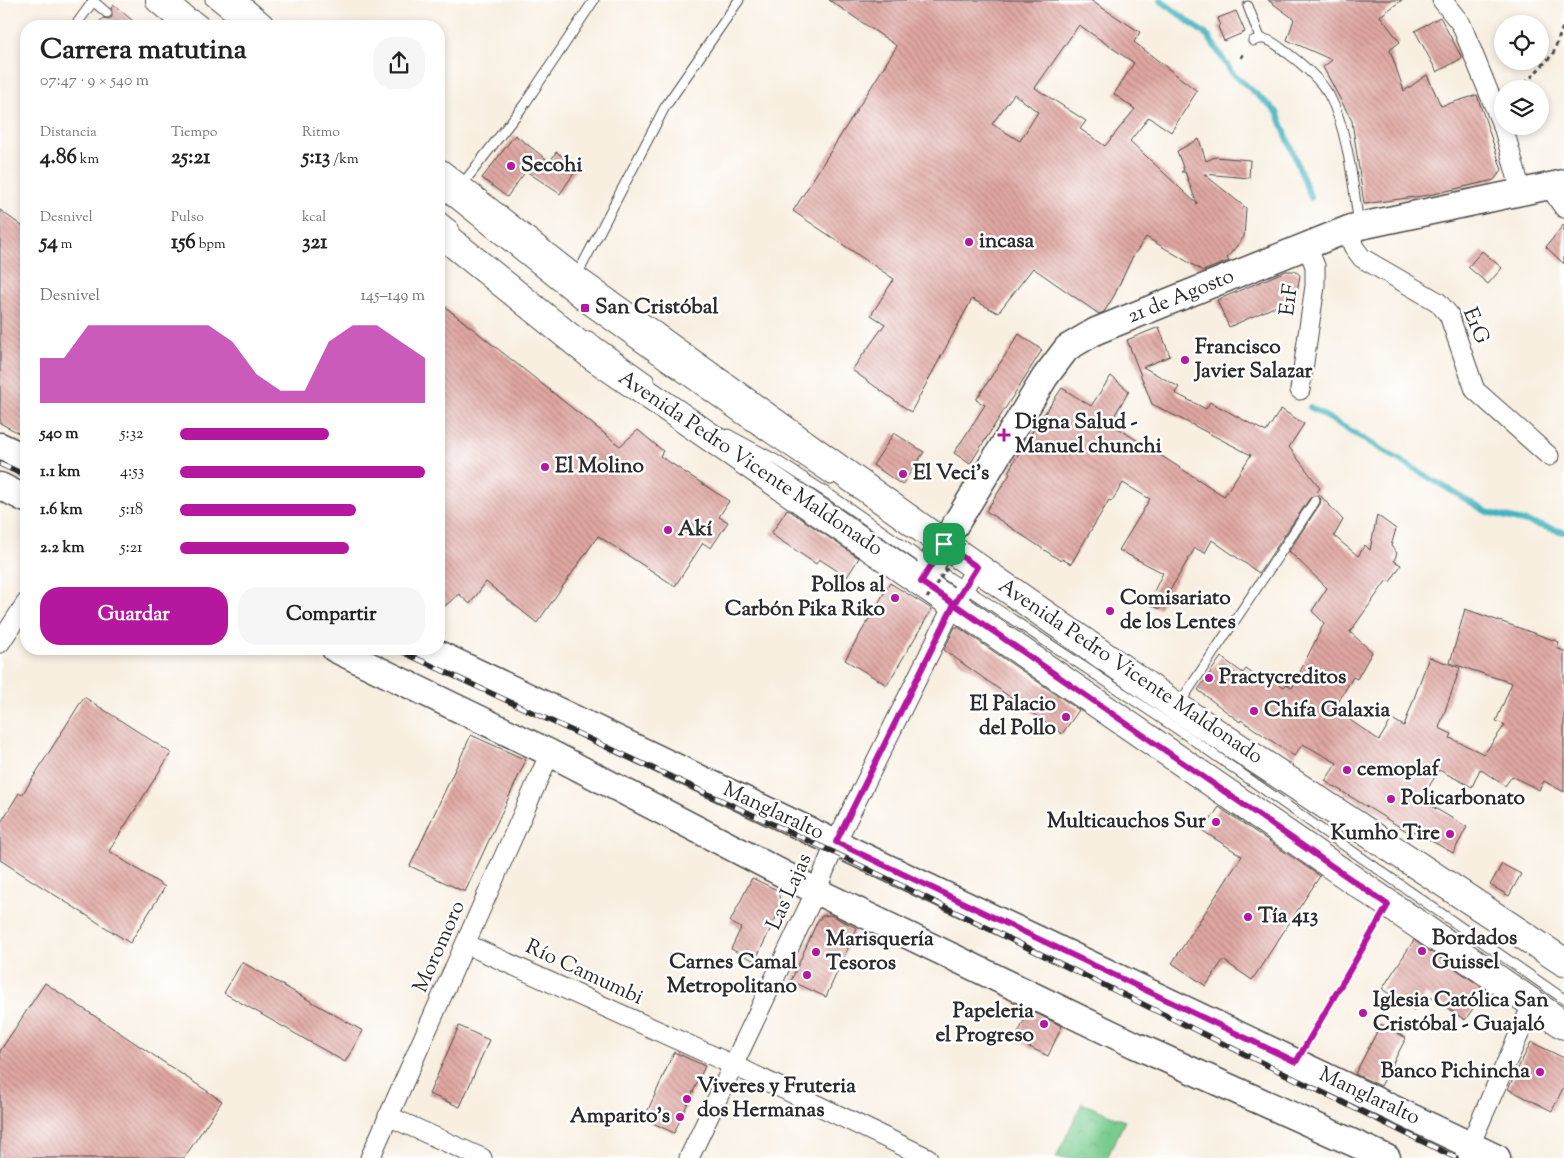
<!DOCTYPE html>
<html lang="es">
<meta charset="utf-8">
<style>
body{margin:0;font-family:"Sorts Mill Goudy",serif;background:#f6f6f6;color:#222;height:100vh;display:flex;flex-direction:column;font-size:19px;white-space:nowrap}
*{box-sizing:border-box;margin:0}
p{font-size:16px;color:#767676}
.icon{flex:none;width:28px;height:28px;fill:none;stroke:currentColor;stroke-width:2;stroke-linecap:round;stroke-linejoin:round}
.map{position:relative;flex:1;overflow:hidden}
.side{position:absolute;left:20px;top:20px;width:425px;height:635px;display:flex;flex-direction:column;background:#fff;border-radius:20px;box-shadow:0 2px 8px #0003}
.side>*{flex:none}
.fabs{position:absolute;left:1494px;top:15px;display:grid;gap:10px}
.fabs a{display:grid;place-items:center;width:55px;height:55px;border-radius:50%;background:#fff;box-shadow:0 2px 8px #0003;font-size:25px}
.pin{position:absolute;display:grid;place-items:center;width:42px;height:42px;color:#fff;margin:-21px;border-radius:10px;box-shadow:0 2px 8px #0006}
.round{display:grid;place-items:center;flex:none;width:52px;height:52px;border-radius:20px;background:#f6f6f6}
.headline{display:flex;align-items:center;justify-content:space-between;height:85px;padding:0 20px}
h1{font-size:28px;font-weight:700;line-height:38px}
.stats{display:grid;grid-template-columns:repeat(3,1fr);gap:8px;height:85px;padding:5px 20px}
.stats div{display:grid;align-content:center}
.stats b{font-size:21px;font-weight:700}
.stats small{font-size:14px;font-weight:400}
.stats p{font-size:14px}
.chart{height:140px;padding:10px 20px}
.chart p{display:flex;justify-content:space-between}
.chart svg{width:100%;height:90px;margin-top:5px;fill:#b5179e;opacity:.7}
.cta{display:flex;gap:10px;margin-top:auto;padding:10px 20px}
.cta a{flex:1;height:58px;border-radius:20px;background:#b5179e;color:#fff;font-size:20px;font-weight:700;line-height:58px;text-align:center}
.cta a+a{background:#f6f6f6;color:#222}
ul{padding:0 20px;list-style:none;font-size:16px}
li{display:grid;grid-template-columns:80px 60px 1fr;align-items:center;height:38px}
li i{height:12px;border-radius:6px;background:#b5179e}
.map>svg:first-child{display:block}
</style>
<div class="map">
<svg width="1564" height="1158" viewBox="0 0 1564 1158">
<defs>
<pattern id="park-crowns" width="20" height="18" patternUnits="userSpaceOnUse" patternTransform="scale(1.25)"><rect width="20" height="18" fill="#78cc8f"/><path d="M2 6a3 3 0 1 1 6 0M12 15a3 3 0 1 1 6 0" fill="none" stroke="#68af7c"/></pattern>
<pattern id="building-back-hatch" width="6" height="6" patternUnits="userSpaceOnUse" patternTransform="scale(1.25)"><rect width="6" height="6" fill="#e0a7a2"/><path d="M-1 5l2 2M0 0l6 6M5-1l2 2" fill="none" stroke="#b68884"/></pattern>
</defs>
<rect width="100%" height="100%" fill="#fff"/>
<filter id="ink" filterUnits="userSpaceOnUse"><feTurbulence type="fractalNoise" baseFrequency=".02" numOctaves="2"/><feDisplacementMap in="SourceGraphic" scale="10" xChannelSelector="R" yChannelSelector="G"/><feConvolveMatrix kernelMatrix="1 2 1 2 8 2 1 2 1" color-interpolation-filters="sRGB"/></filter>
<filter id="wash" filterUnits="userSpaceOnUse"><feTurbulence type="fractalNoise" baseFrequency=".0096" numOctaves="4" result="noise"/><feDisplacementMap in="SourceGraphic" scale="20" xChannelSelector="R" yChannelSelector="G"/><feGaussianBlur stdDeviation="1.12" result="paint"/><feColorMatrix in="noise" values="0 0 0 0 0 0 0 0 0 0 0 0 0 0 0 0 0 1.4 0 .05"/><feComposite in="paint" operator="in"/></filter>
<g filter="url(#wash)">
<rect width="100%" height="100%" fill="#f8efe1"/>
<polygon fill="url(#park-crowns)" stroke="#527c5d" points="1082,1103 1125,1121 1107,1158 1056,1158"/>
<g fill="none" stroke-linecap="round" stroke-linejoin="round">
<g stroke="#45b3bf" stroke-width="6">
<polyline points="1160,0 1208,36 1232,73 1277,112 1311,198"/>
<polyline points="1310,407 1487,512 1564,532"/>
</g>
</g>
<g id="blocks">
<g fill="url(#building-back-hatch)" fill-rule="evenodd">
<path d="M829,0h261l50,32 -6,10 63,49 -26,41 -22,-15 -19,24 67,63 -12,-32h-4l3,-2 -7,-19 22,-12 7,22 9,-4 35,3 -1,18 -45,-4 42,34 -2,29 -17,21 2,3 -26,10 -57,-34 -14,21 -18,38 -10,16 -5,2 -66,-46 -35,45 -26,-14 -61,113 -59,-42 33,-46 -14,-9 23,-36 -101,-68 104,-165zM1079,25l55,38 -20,31 21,15 -30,37 -25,-17 6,-8 -51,-33zM1014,94l24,18 -18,29 -28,-17z"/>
<polygon points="1268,0 1402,0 1380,16 1400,42 1390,50 1404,91 1427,75 1441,106 1477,95 1502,170 1494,180 1429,195 1364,204 1352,121 1323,67 1332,60 1287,40 1294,19"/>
<polygon points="114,5 139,26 96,26 103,18 109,19 112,17 111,8"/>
<polygon points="1236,11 1245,32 1224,41 1218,27 1220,24 1218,18"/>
<polygon points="1440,17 1462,58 1437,72 1415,31"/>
<polygon points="515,135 550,162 556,152 578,167 560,194 526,171 507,197 482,178"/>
<polygon points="0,210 26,229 26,437 0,423"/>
<polygon points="1564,224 1564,264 1546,247"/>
<polygon points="1482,251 1502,268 1488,284 1468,267"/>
<polygon points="1286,271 1295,271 1300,275 1295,304 1281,304 1229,327 1217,300"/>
<polygon points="439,302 620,446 638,430 663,451 660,456 729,501 719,517 728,522 711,548 703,543 675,586 598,536 537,623 486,582 470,604 459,594 439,611"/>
<polygon points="1159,327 1170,356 1143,367 1179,387 1175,393 1206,409 1210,402 1266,432 1281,409 1304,424 1289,447 1320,488 1317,492 1343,520 1334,536 1358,556 1365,545 1370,550 1377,515 1396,529 1391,546 1397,553 1394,561 1401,565 1390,582 1387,580 1350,632 1372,652 1357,679 1353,677 1334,709 1379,740 1392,719 1404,726 1429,657 1460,668 1439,728 1452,734 1450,738 1484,754 1505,725 1496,721 1512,683 1450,663 1465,609 1559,642 1557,648 1564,651 1564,792 1544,781 1539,790 1512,776 1505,786 1480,769 1472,787 1439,770 1421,800 1467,827 1453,853 1410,829 1408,832 1325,781 1337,763 1303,744 1294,756 1241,720 1240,722 1198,690 1221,657 1243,673 1246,669 1257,677 1259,674 1270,682 1272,679 1284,687 1287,684 1292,688 1324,623 1312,611 1327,588 1289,551 1320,504 1321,499 1318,496 1310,498 1259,573 1212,540 1205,553 1195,548 1159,609 1148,603 1163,573 1119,550 1150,499 1123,483 1112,501 1109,500 1071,564 1062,559 1061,561 986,511 1010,474 1008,472 1024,444 1062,388 1091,406 1111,376 1129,391 1110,423 1224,496 1251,455 1152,404 1127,340"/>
<polygon points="1019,334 1042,350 970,464 954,453 985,405 976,400"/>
<polygon points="894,433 924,452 902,485 873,465"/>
<polygon points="787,509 859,558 847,577 819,559 816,564 771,534"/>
<polygon points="890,583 932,609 887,685 845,660"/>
<polygon points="955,627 958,627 1079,710 1062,734 944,650"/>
<polygon points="84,697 171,753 109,851 165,887 130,943 0,860 0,824 19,793 22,795"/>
<polygon points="471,735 526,760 465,892 410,866"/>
<polygon points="1219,807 1320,876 1252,980 1223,960 1206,986 1172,963 1242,856 1203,831"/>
<polygon points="1502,864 1521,874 1509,896 1490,885"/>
<polygon points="752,878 777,890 782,905 755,961 731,949 741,928 730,922"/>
<polygon points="830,915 857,928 826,997 791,981 817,922 822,916"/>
<polygon points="1414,940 1486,990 1465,1020 1426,994 1414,1010 1382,989"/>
<polygon points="242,962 363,1031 345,1062 224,993"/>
<polygon points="45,983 222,1101 184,1158 0,1158 0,1051"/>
<polygon points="1029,1010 1062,1026 1048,1056 1015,1040"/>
<polygon points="1381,1024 1406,1038 1381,1086 1355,1074"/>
<polygon points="459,1026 489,1040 460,1107 429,1094"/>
<polygon points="1531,1042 1564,1058 1564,1086 1552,1111 1508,1089"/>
<polygon points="674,1052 705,1066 674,1133 644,1119"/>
</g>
</g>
</g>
<g filter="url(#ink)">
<use href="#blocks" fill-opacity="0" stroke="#4a4846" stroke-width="1"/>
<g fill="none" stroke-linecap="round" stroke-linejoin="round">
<defs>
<g id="lane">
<polyline points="210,0 226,13"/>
<polyline points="93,1 107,13"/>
<polyline points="1248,6 1260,38"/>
<polyline points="195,15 209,26"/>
<polyline points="75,26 94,0"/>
<path d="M1253,41c14,-6 22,3 33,11 15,11 33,26 43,43 19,35 24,90 30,130"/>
<polyline points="461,186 524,105 594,0"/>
<polyline points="439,191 585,308 739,418 831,480"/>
<polyline points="439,215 454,227"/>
<polyline points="576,277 665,107 739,0"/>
<polyline points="589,336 649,379"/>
<polyline points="728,434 778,461 835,498 931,565 1186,735 1564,999"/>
<polyline points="1179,704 1315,501"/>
</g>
<g id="street">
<polyline points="1442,0 1461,24 1502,125"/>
<polyline points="1503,126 1521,191"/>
<polyline points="1549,186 1564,208"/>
<polyline points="1351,228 1353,246 1362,258 1438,302 1449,315 1475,390 1549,456"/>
<polyline points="1300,390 1315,286 1315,266 1307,246"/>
<polyline points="0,643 26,603"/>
<polyline points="466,944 733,1065 928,1158"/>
<polyline points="388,1116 482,1158"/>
<polyline points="370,1158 550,753"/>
<polyline points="689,1158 816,891 836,842 954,604 977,567"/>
<polyline points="1464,1158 1532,1005"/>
</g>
<g id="secondary">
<polyline points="0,446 26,458"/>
<polyline points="0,486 26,499"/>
<polyline points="921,581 1045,377 1067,348 1096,331 1351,228 1564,183"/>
<polyline points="335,649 550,753 816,891 1135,1045 1387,1158"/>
<polyline points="428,649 1497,1158"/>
</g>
<g id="primary">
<polyline points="160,0 191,26"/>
<polyline points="229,0 260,26"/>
<polyline points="439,173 575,280 944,544 1177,707 1564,962"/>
<polyline points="439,232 594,357 1564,1025"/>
</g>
</defs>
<use href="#lane" stroke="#4a4846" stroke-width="11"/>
<use href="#street" stroke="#4a4846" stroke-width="21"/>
<use href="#secondary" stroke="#4a4846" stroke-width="29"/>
<use href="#primary" stroke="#4a4846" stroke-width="30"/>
<g stroke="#4a4846" stroke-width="3" stroke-dasharray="4 4" stroke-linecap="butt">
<polyline points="1241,58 1245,51"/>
<polyline points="1520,89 1553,54 1564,24"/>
<polyline points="1308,1042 1377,924"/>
</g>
<use href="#lane" stroke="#fff" stroke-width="9"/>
<use href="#street" stroke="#fff" stroke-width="19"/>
<use href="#secondary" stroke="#fff" stroke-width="26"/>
<use href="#primary" stroke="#fff" stroke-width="28"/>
<defs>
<g id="rail">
<polyline points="0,464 26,476"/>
<polyline points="396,649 833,852 1456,1158"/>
</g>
</defs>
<use href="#rail" stroke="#2b2b2b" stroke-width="5.5"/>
<use href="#rail" stroke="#fff" stroke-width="4" stroke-dasharray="11" stroke-linecap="butt"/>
<polyline stroke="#4a4846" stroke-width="3" stroke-dasharray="4 4" stroke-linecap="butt" points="927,598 964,543"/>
</g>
</g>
<g fill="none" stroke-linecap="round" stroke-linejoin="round" filter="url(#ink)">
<defs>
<polyline id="route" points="944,544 921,582 954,604 836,842 1296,1062 1388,905 954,604 977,567 944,544"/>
</defs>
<use href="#route" stroke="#fff" stroke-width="10"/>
<use href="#route" stroke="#b5179e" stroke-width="6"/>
</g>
<g fill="#b5179e" stroke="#fff" stroke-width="2">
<circle cx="511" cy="166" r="5"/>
<circle cx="969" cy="242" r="5"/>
<rect x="580" y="303" width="10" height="10" rx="2.5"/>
<circle cx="1185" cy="360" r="5"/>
<path d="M1001.5 427.5h5v5h5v5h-5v5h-5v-5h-5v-5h5z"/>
<circle cx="545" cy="467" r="5"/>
<circle cx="903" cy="474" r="5"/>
<circle cx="668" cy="530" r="5"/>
<circle cx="895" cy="598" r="5"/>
<circle cx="1110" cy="611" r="5"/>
<circle cx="1209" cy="678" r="5"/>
<circle cx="1254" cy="711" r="5"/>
<circle cx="1066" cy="717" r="5"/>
<circle cx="1347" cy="770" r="5"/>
<circle cx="1391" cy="799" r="5"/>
<circle cx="1216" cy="822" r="5"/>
<circle cx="1450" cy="834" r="5"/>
<circle cx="1248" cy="917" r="5"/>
<circle cx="1422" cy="951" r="5"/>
<circle cx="816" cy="952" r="5"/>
<circle cx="807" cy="975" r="5"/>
<circle cx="1363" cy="1013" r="5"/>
<circle cx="1044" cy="1024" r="5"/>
<circle cx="1540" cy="1072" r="5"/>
<circle cx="687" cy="1099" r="5"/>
<circle cx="680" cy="1117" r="5"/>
</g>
<g text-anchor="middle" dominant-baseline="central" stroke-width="5" stroke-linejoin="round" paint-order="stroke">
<g font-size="21" font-weight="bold" fill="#2b2b2b" stroke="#fff" text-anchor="start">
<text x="521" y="166">Secohi</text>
<text x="979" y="242">incasa</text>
<text x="595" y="308">San Cristóbal</text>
<text x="1195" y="348">Francisco<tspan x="1195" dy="24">Javier Salazar</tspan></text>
<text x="1015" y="423">Digna Salud -<tspan x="1015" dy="24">Manuel chunchi</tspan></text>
<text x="555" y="467">El Molino</text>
<text x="913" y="474">El Veci's</text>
<text x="678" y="530">Akí</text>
<text x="885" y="586" text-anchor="end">Pollos al<tspan x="885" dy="24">Carbón Pika Riko</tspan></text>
<text x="1120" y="599">Comisariato<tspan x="1120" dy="24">de los Lentes</tspan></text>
<text x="1219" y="678">Practycreditos</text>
<text x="1056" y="705" text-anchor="end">El Palacio<tspan x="1056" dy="24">del Pollo</tspan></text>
<text x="1264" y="711">Chifa Galaxia</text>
<text x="1357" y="770">cemoplaf</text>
<text x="1401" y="799">Policarbonato</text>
<text x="1206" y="822" text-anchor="end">Multicauchos Sur</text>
<text x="1440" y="834" text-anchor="end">Kumho Tire</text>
<text x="1258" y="917">Tía 413</text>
<text x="1432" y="939">Bordados<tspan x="1432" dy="24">Guissel</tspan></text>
<text x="826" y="940">Marisquería<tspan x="826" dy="24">Tesoros</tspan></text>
<text x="797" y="963" text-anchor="end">Carnes Camal<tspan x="797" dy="24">Metropolitano</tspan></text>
<text x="1373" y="1001">Iglesia Católica San<tspan x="1373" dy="24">Cristóbal - Guajaló</tspan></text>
<text x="1034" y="1012" text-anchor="end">Papeleria<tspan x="1034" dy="24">el Progreso</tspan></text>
<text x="1530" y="1072" text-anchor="end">Banco Pichincha</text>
<text x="697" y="1087">Viveres y Fruteria<tspan x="697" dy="24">dos Hermanas</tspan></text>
<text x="670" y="1117" text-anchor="end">Amparito's</text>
</g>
<g font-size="21" fill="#2b2b2b" stroke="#fff">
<text transform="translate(1181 297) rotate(-22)">21 de Agosto</text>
<text transform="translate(1290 300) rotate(-83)">E1F</text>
<text transform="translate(1475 326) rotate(67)">E1G</text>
<text transform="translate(750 464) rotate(34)">Avenida Pedro Vicente Maldonado</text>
<text transform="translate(1130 672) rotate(34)">Avenida Pedro Vicente Maldonado</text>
<text transform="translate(773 812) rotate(25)">Manglaralto</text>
<text transform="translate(790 892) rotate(-66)">Las Lajas</text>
<text transform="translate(440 947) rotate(-66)">Moromoro</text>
<text transform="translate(584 973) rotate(25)">Río Camumbi</text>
<text transform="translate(1369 1097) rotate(25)">Manglaralto</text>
</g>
</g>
</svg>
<div class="fabs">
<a><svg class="icon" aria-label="locate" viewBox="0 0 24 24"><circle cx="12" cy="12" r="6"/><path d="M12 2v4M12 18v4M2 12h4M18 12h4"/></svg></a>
<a><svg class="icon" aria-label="layers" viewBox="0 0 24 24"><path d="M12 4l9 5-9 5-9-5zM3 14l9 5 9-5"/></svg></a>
</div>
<div class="pin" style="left:944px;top:544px;background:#1e9e55"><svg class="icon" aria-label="arrive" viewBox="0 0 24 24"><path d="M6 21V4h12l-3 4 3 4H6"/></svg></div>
<section class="side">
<div class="headline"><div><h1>Carrera matutina</h1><p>07:47 · 9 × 540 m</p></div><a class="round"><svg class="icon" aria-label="share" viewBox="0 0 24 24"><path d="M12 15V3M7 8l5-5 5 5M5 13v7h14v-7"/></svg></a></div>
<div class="stats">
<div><p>Distancia</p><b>4.86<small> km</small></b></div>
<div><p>Tiempo</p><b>25:21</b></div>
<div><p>Ritmo</p><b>5:13<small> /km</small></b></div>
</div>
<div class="stats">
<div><p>Desnivel</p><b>54<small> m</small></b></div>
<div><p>Pulso</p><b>156<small> bpm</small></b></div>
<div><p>kcal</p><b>321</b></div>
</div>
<div class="chart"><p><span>Desnivel</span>145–149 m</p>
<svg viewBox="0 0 160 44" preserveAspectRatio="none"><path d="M0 44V22L10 22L20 6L30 6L40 6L50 6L60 6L70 6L80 14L90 30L100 38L110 38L120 14L130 6L140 6L150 14L160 22V44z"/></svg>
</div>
<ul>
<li><b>540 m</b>5:32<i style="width:61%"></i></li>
<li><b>1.1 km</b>4:53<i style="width:100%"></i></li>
<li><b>1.6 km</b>5:18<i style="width:72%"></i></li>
<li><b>2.2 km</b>5:21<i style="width:69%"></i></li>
</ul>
<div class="cta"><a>Guardar</a><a>Compartir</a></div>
</section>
</div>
